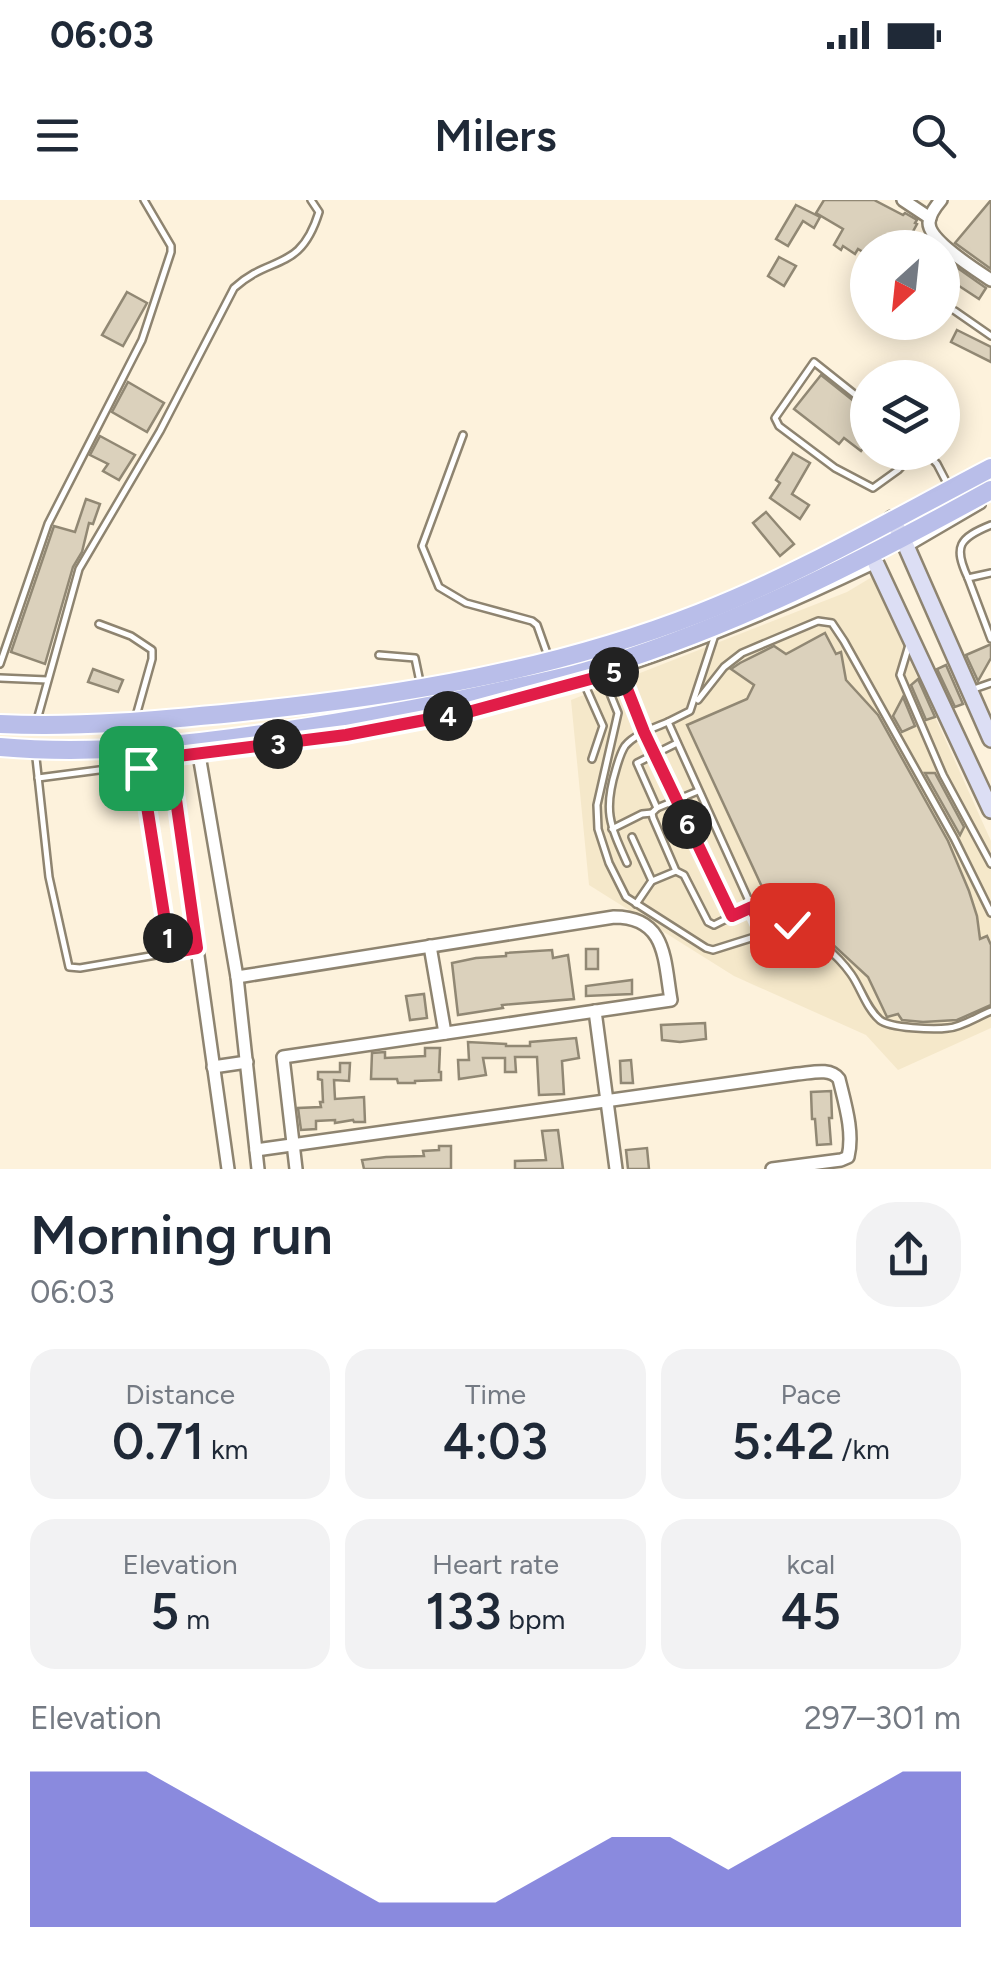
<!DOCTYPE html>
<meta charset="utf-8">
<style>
body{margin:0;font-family:Figtree,sans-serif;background:#f2f2f3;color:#1f2937;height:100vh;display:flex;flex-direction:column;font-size:38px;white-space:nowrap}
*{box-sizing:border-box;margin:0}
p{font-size:32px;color:#747a83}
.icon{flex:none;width:55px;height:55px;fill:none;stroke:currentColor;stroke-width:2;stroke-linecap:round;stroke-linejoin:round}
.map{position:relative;height:969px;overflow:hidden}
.sheet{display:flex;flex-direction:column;background:#fff;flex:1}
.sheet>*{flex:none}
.needle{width:65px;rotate:207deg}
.buttons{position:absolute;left:850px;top:30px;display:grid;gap:20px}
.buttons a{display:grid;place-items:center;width:110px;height:110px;border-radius:50%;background:#fff;box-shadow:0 5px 25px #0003;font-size:50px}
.pin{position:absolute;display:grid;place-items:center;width:85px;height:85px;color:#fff;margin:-42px;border-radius:20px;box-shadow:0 5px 15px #0006}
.km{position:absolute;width:50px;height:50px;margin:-25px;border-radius:50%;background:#222;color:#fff;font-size:28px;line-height:50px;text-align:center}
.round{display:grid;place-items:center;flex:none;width:105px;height:105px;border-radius:40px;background:#f2f2f3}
.overview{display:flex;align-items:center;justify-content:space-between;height:170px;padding:0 30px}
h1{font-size:55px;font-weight:600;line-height:75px}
.metrics{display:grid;grid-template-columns:repeat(3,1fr);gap:15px;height:170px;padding:10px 30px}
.metrics div{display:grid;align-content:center;border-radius:25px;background:#f2f2f3;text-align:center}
.metrics b{font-size:50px;font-weight:600}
.metrics small{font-size:28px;font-weight:400}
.metrics p{font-size:28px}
.chart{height:280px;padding:20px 30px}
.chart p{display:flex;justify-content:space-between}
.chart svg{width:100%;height:180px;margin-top:10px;fill:#5959d1;opacity:.7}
.status{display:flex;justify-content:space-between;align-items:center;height:70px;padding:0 50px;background:#fff;direction:ltr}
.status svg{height:28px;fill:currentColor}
header{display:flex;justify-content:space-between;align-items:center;height:130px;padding:0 30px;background:#fff;font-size:45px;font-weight:600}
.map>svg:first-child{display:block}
</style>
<div class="status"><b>06:03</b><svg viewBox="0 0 49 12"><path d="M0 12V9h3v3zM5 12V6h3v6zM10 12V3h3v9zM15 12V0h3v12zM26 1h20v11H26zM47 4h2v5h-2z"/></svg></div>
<header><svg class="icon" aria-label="menu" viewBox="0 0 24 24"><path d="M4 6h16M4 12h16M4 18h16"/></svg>Milers<svg class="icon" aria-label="search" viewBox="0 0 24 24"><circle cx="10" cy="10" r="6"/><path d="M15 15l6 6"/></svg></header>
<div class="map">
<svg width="991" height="969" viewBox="0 0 991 969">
<rect width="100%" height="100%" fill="#fdf2dc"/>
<polygon fill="#f5e8ca" points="872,377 991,641 991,828 898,870 866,835 734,776 589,685 571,500 847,392"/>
<g fill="#dbd1bc" stroke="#918874" stroke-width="2.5">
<polygon points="824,0 874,0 903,15 905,13 917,20 915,23 917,24 904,48 868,48 868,55 858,49 855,54 843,46 841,50 834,45 843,29 816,13"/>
<polygon points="991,0 991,69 955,43"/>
<polygon points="796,5 820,17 814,28 803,21 788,46 776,39"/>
<polygon points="779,57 796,66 784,86 768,76"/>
<polygon points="942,57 986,88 979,99 950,80 942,97"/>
<polygon points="127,92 147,103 123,146 102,135"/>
<polygon points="957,130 991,147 991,162 951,142"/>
<polygon points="821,175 865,210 858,219 868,227 868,242 861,251 844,238 839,244 794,209"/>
<polygon points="128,182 164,203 147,232 112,212"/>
<polygon points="100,236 135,255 119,280 103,271 108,264 90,255"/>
<polygon points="793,253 810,263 792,294 809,305 800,319 770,298 780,283 776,280"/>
<polygon points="86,299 100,304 93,324 89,323 82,352 73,367 45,464 11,452 54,326 75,332"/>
<polygon points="766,312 794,344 780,356 753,323"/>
<polygon points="825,433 836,454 841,452 846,480 878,515 948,641 969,691 977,716 980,739 987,736 991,745 991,805 957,820 923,822 902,820 898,814 887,817 868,777 830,742 801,704 775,715 687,525 747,499 754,485 731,469 740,463 774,446 786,454"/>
<polygon points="989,445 991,445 991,458 978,481 966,455"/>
<polygon points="946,465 963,504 955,507 937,469"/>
<polygon points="93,469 123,480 118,492 88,482"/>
<polygon points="918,479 935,517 926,520 911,485"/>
<polygon points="903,497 915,526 902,532 893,516"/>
<polygon points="925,573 935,573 964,627 960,635"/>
<rect x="586" y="749" width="12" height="20"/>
<polygon points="552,750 553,758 568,755 574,799 502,805 503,808 458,815 452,763 476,758 506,756 506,753"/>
<polygon points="632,780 632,794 586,796 586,786"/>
<polygon points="424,794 427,818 410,820 406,796"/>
<polygon points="705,823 706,839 680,842 662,840 661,825"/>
<polygon points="576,838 579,858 562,861 564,894 539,895 537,857 515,857 516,872 505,872 505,858 483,858 486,875 459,879 458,860 469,860 468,842 506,844 506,846 530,846 530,842"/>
<polygon points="425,848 440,848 439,872 441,872 441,880 415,881 415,883 398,883 397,879 371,879 372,853 385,852 385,858 425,856"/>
<polygon points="631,860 633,883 621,883 620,861"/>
<polygon points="340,863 350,863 349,881 334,880 335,899 364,897 365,922 354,922 353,920 335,923 335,920 316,921 316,929 301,930 298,908 321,907 320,902 323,902 322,880 318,879 318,872 340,872"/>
<polygon points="831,891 832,918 829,918 831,944 817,945 815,919 812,919 811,892"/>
<polygon points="558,930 563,969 515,969 515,961 546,960 542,931"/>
<polygon points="439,946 451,946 451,969 364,969 362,960 386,957 424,956 423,951 439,950"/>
<polygon points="647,948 649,969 628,969 626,950"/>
</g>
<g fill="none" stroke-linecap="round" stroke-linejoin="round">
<defs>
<g id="lane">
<polyline points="955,111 991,136"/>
<polyline points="868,205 814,162 775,218 779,226 835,268 873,288 898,270 915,252"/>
<polyline points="463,235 422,346 439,387 466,403 532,421 537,425 548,456"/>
<polyline points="926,252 937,264 949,287"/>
<polyline points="910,347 982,305"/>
<polyline points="991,373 968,378 991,439"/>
<path d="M968,378c-15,-32 -9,-40 23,-53"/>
<polyline points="99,424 131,436 152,450 152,459 136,516"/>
<path d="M714,438l-24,73 -22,11 96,212 28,-9c21,10 45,29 59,49 10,14 15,34 29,46 10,8 54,10 68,8 14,-1 30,-12 43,-17"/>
<polyline points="909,445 900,475 943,575 991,664"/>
<polyline points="379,455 415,458 420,482"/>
<polyline points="0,464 48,324 142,140 171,52 171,46 144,0"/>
<polyline points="620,471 643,532 732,716 752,707"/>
<polyline points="603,476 618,513 597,605 598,629 609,663 626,697 706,748 713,750 764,734"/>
<polyline points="0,478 47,480"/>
<path d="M595,478c96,-29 187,-68 277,-111"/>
<polyline points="583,481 603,526 592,559"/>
<polyline points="971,490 991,483"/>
<polyline points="698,500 724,467 742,453 818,421 832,423 844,441 954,638 991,713"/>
<path d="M37,520l42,-151 81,-138 74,-143c37,-34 66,-15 85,-76l-8,-12"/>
<polyline points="677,543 637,563 657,608 652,613 653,618 676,671 684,675 708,722 714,725 732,716"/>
<path d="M113,557c156,0 312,-33 462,-74"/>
<polyline points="36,558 49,677 69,767 80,768 197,748"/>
<polyline points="38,578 137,565 141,568 170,752"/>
<polyline points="657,608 698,591"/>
<polyline points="612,629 642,614 652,613"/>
<polyline points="632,637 652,681 676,671"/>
<path d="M627,663c-17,-38 -24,-52 -11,-94 2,-7 5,-17 9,-23 10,-12 29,-18 43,-24"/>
<polyline points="636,704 651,682"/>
</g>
<g id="street">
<polyline points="903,0 930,18"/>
<path d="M941,0c-5,6 -12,15 -12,23 0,18 47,47 62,57"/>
<polyline points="199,555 237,777 258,969"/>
<polyline points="170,557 228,969"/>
<polyline points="430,746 445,833"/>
<path d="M237,777l377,-60c53,0 50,43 57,83l-388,57 13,112"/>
<polyline points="595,811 616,969"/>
<polyline points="213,867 247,862"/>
<path d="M256,950l541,-76c14,-1 33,-7 42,5 6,25 15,53 9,78l-7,3 -69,9"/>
</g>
<g id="secondary">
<polyline points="892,319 903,339 991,539"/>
<polyline points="876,364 991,610"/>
</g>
<g id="primary">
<path d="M0,524c81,4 161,-4 242,-12 155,-16 311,-41 458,-99 100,-39 195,-95 291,-145"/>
<path d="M0,547c103,9 208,-4 309,-20 68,-11 134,-23 201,-38 25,-6 50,-10 74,-17 144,-42 276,-110 407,-182"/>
</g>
</defs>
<use href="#lane" stroke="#8e8470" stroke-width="10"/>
<use href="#street" stroke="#8e8470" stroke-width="16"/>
<use href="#secondary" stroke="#8e8470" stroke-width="20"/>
<use href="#primary" stroke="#fff" stroke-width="22"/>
<use href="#lane" stroke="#fff" stroke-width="5"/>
<use href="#street" stroke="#fff" stroke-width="11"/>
<use href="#secondary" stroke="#dcdef4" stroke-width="15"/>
<use href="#primary" stroke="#b9bee9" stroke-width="18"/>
</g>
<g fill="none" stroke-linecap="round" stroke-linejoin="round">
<defs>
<polyline id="route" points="141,568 170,753 197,748 170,557 346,535 472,511 620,471 644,532 732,716 752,707 764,734 792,725"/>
</defs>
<use href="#route" stroke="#fff" stroke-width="20"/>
<use href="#route" stroke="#e11d48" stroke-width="12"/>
</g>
</svg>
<div class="buttons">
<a><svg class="needle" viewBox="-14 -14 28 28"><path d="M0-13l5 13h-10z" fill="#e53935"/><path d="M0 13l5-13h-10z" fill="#747a83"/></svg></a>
<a><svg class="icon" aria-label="layers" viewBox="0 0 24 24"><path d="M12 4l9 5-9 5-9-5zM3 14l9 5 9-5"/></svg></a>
</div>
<div class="pin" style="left:141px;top:568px;background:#1e9e55"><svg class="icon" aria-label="arrive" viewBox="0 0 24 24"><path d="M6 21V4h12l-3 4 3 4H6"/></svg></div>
<div class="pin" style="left:792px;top:725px;background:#d93025"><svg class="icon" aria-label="check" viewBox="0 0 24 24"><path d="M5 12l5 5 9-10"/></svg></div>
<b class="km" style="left:168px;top:738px">1</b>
<b class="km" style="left:278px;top:544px">3</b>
<b class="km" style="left:448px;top:516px">4</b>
<b class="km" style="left:614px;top:472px">5</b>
<b class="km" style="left:687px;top:624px">6</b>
</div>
<section class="sheet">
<div class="overview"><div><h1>Morning run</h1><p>06:03</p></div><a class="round"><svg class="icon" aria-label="share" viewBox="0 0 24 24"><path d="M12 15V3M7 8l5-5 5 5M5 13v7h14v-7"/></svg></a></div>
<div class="metrics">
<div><p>Distance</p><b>0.71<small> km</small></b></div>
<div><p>Time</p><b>4:03</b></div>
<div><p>Pace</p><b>5:42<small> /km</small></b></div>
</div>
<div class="metrics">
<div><p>Elevation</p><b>5<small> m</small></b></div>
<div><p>Heart rate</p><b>133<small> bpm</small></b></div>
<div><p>kcal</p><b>45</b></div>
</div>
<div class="chart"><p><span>Elevation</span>297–301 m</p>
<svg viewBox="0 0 160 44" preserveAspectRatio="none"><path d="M0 44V6L10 6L20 6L30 14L40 22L50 30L60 38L70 38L80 38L90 30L100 22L110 22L120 30L130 22L140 14L150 6L160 6V44z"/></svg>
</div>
</section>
